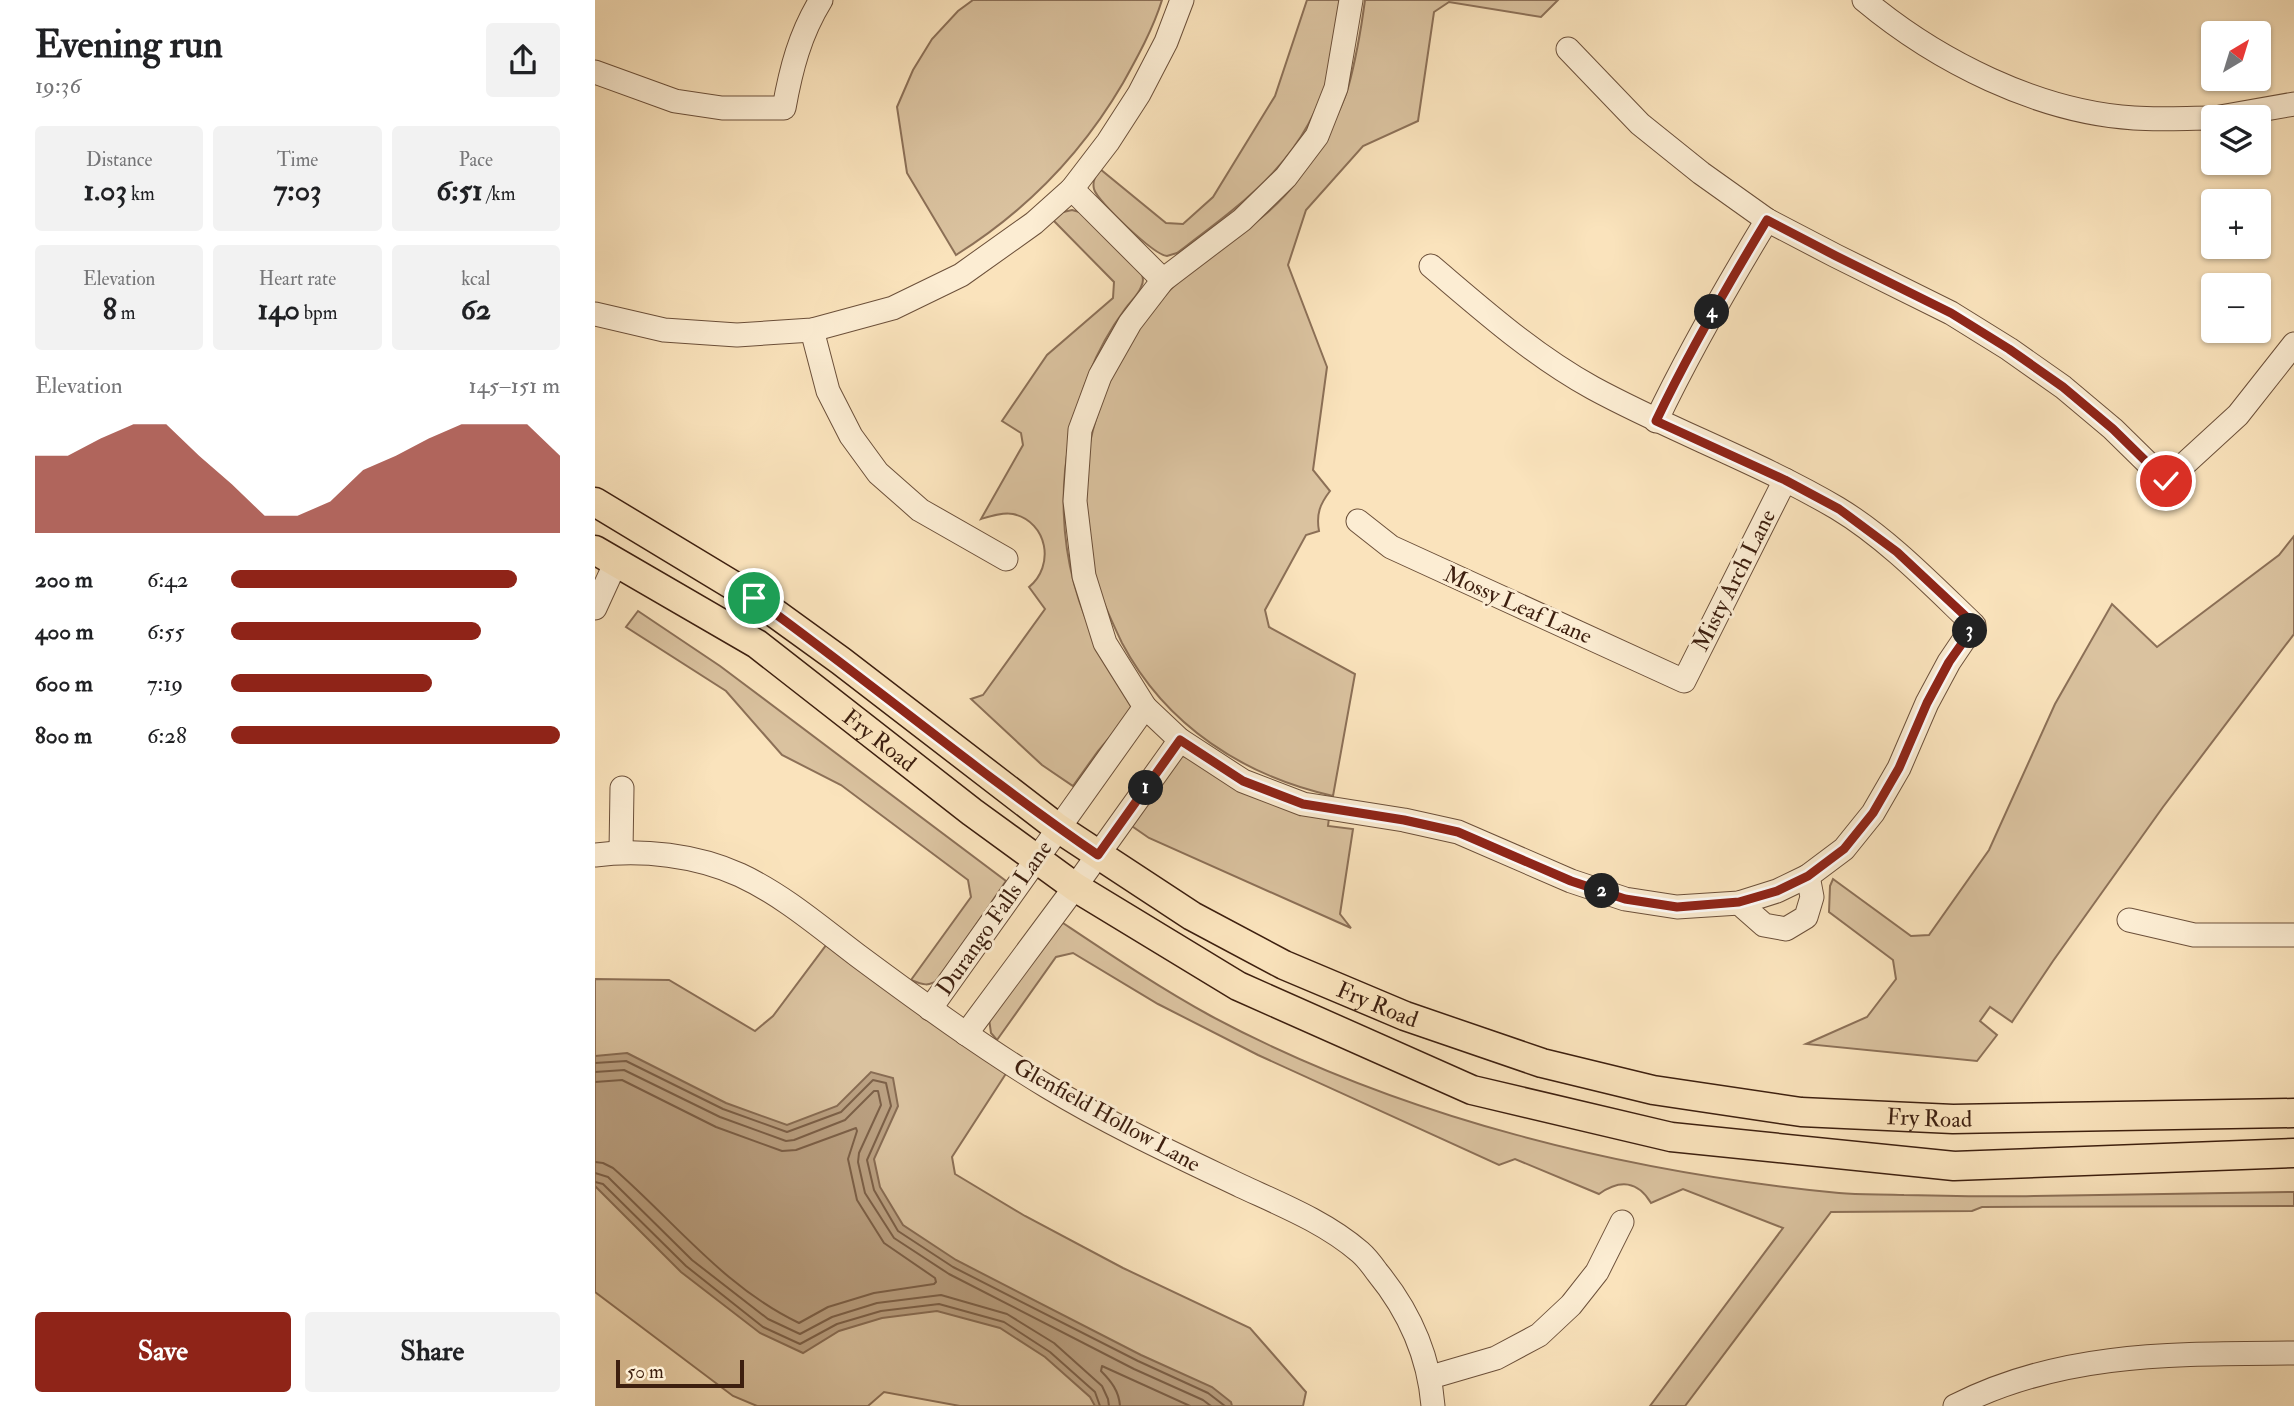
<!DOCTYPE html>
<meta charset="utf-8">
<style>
body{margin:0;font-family:"IM FELL Double Pica",serif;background:#f2f2f2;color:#202124;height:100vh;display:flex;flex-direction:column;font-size:26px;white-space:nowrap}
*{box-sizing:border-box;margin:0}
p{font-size:23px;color:#757577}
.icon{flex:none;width:38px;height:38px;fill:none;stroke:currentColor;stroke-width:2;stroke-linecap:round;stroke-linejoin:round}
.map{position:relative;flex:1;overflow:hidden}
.side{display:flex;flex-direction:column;background:#fff;width:595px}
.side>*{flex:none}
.needle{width:46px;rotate:38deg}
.buttons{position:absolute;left:1606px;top:21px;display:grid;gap:14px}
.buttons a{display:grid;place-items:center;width:70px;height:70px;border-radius:7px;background:#fff;box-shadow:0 2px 5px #0004;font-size:35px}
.scale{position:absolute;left:21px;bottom:18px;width:128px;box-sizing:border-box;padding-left:7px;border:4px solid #3d1f0f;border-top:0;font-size:19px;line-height:24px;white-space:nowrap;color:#3d1f0f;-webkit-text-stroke:5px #fcedd3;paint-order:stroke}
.pin{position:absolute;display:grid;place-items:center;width:60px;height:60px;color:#fff;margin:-30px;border:4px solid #fff;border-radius:50%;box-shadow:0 2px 7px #0007}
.km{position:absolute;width:35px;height:35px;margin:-18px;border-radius:50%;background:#222;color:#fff;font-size:19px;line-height:35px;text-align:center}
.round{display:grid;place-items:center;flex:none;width:74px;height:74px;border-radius:7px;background:#f2f2f2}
.overview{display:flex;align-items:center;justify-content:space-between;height:119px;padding:0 35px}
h1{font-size:38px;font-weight:700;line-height:52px}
.metrics{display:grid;grid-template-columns:repeat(3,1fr);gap:10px;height:119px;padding:7px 35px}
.metrics div{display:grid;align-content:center;border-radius:7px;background:#f2f2f2;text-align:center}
.metrics b{font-size:30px;font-weight:700}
.metrics small{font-size:19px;font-weight:400}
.metrics p{font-size:19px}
.chart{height:196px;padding:14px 35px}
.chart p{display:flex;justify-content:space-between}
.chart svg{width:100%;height:126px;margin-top:7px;fill:#8f2418;opacity:.7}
.action{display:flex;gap:14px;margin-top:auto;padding:14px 35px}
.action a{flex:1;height:80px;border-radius:7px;background:#8f2418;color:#fff;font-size:28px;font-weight:700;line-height:80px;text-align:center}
.action a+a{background:#f2f2f2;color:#202124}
ul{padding:0 35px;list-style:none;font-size:23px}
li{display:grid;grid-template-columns:112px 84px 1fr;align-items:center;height:52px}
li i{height:18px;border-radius:9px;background:#8f2418}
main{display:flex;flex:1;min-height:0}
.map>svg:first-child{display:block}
</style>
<main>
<section class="side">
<div class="overview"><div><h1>Evening run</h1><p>19:36</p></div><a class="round"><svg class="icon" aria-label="share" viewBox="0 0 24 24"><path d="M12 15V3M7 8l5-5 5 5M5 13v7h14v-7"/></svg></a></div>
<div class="metrics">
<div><p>Distance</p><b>1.03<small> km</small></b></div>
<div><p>Time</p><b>7:03</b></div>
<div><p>Pace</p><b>6:51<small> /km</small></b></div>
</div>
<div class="metrics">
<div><p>Elevation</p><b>8<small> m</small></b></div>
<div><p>Heart rate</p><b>140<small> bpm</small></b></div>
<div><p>kcal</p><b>62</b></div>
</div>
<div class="chart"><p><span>Elevation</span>145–151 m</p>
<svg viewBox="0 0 160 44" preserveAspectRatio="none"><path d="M0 44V17L10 17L20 11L30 6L40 6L50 17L60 27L70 38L80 38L90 33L100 22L110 17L120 11L130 6L140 6L150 6L160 17V44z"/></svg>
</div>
<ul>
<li><b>200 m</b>6:42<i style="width:87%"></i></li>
<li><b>400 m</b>6:55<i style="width:76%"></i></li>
<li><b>600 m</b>7:19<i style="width:61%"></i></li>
<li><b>800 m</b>6:28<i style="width:100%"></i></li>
</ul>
<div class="action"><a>Save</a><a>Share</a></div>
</section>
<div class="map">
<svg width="1699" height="1406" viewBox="0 0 1699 1406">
<rect width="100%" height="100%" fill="#fae3bc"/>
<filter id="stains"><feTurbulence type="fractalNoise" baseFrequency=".00286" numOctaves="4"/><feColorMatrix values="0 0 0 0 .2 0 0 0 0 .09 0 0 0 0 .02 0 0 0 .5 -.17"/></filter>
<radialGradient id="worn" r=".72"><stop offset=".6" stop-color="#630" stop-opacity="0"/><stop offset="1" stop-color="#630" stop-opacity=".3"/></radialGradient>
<g fill="#dac29f" stroke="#8c7057" stroke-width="2">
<path d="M378,0h189c-9,29 -24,56 -39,83 -42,72 -97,128 -167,172l-49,-82 -10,-66 16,-37 19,-31 26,-28z"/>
<path d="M712,0h35c-4,23 -6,47 -12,70 -23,88 -84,131 -153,183 0,0 -10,3 -10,3 -13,-1 -70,-55 -73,-67 -2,-8 2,-14 6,-20l66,54 17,1 30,-27 62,-101z"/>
<path d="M770,0h193l-17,17 -92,-15 -15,10 -16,109 -55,25 -57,64 -18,55 39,102 -14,103 17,21c-10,13 -14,23 -11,40l-13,4 -41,75 4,17 86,47 -22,122c-89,-20 -167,-70 -211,-153 -9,-19 -18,-38 -25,-58 -4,-13 -4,-28 -6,-42 -2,-12 -5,-24 -6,-36 -5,-74 33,-165 84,-216 39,-40 95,-65 128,-110 18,-26 42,-63 51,-93 8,-29 13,-58 17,-88z"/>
<path d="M477,210l11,3 56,54c3,7 6,13 2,20 -3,8 -11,15 -16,22 -14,19 -27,42 -36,65 -36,89 -35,189 11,275 9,17 20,33 31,50v8l-5,11 -28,33 -25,35 -31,-21 -71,-66 12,-4 62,-86 -16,-22c26,-21 19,-65 -16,-73 -10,-2 -22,2 -32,5l42,-74 -2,-12 -19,-12 45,-66 66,-57 1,-16 -62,-63 7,-6z"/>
<polygon points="1699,536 1699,634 1568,807 1458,961 1417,1022 1395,1007 1385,1021 1402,1035 1382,1061 1211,1044 1272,1017 1301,979 1298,960 1234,912 1235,886 1238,879 1316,936 1334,935 1394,850 1460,704 1517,604 1562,647 1684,555"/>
<path d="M43,611l82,55 286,215 -67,98c-10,8 -16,6 -28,1l60,-83 -3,-17 -127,-95 -59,-30 -56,-64 -100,-64z"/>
<polygon points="588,756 734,818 733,826 758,829 745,914 756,928 554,838 531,822 578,760"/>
<path d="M462,919c51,34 101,68 154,97 191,102 414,156 628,177 21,2 44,1 65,2 43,1 87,2 130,1 87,-1 173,-3 260,-4v14l-312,1 -10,4 -141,1 -146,194h-35l133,-178 -100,-39 -32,14c-13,-22 -31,-24 -52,-9l-84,-35 -16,6 -241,-110 -100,-51 -85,-51 -17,4 -59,83 -6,-7 -2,-14z"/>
<polygon points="232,944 412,1072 357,1157 360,1174 430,1216 528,1268 655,1328 711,1392 708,1406 365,1406 289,1392 273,1406 162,1406 138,1396 0,1292 0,979 74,980 160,1031 178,1016"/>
</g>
<polygon fill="#baa081" stroke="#886c53" stroke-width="2" points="32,1053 131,1103 192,1125 242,1106 276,1072 298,1078 303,1106 279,1159 285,1187 308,1225 361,1260 546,1355 617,1387 636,1402 637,1406 500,1406 495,1397 450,1357 405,1328 342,1311 287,1318 244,1331 208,1353 165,1333 86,1272 0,1186 0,1056"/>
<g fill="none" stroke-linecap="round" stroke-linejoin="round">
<g stroke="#7c6048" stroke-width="2">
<polyline points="0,1063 31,1061 128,1109 192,1132 246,1112 278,1080 291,1083 296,1106 272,1160 279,1190 303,1231 358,1267 543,1361 613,1393 630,1406"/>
<polyline points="0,1072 29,1070 125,1117 191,1141 199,1140 250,1120 279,1091 283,1091 286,1105 264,1153 263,1162 270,1193 299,1238 354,1274 539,1369 608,1400 616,1406"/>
<path d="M0,1082l27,-2 94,47 66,24 14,-1 60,-22 1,3 -9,28 9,41 27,43 51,35 1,4 -2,2 -60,9 -46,14 -29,16c-74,-35 -125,-102 -186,-155l-10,-5 -8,-1"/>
<polyline points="0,1173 13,1177 97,1260 173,1319 205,1334 237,1317 282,1303 346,1295 412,1314 459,1343 507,1386 513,1399 514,1406"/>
<polyline points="0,1182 8,1184 91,1266 168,1327 205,1344 242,1324 286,1311 344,1304 409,1322 455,1352 500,1392 505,1406"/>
<path d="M525,1406c-1,-15 -9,-25 -19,-35l1,-5 88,40"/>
</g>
<defs>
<g id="minor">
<path d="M756,0l-15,88 -19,48 -31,41 -44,43 -79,60 -33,43 -30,53 -20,54 -5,71 9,75 21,67 40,64 35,33 63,41 60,23 101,16 54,12 113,49 54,18 52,8 62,-4 38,-12 31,-15 36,-27 29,-36 26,-45 28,-65 22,-41 25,-37c-42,-40 -87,-87 -137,-117 -78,-46 -165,-77 -244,-120 -60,-33 -110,-78 -162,-122"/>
<path d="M1269,0c73,61 174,112 270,118 26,2 53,0 80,0"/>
<polyline points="973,49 1045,124 1106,173 1172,220 1241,256 1356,313 1414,349 1468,387 1518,429 1571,481 1643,415 1699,344"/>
<path d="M0,72l80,29 47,7h62c7,-39 16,-74 37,-108"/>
<polyline points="1625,117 1699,104"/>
<polyline points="477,189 568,280"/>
<polyline points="0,314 69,330 142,335 217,330 298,308 366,275 439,223 477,189 513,142 544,94 571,42 587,0"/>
<polyline points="217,330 233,391 256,436 283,473 325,510 411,559"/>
<path d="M1061,421c33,-69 71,-135 111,-201"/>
<polyline points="763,521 796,547 1089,681 1190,480"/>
<polyline points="0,608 21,562"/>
<polyline points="26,851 27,788"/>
<path d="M0,855c47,-6 101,0 145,20 43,20 80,52 117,80 62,46 125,92 191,132 61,37 128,68 193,99 41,19 84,36 119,66 7,6 12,13 17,20 32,39 52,84 56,134"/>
<polyline points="1144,903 1169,925 1191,929 1211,917 1217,897 1213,876"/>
<polyline points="1534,920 1599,935 1699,935"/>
<polyline points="335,1009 550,707"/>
<polyline points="371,1034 480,887 585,740"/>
<polyline points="836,1377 901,1358 944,1335 976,1305 1002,1272 1027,1222"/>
<path d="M1360,1406c108,-55 221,-52 339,-53"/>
</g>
<g id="major">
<path id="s1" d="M0,502l159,96 87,63 217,167 134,88 92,49 121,51 137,47 111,27 148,22 152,7 341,-6"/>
<path id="s2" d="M0,550l162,94 215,168 103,75 163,99 234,104 199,47 283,29 340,-13"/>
</g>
</defs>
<use href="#minor" stroke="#6c503a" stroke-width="25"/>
<use href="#major" stroke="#3d1f0f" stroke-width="31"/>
<use href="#minor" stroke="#fcedd3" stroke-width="23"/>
<use href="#major" stroke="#fae3bc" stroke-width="28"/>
</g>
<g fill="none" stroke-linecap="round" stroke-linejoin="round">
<defs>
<path id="route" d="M159,598c116,84 226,176 344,257l82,-115 63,41 60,23 101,16 54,12 113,49 54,18 52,8 62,-5 38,-11 31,-15 36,-27 29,-36 26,-45 28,-65 22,-41 26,-37 -78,-73 -58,-43 -54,-29 -129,-59c33,-69 71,-135 111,-201l69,36 115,57 58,36 54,38 50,42 53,52"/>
</defs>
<use href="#route" stroke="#fff" stroke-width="14"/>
<use href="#route" stroke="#8f2418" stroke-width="9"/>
</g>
<g text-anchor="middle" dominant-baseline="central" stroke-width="6" stroke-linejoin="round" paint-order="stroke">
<g font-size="23" fill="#3d1f0f" stroke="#fcedd3">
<text transform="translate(1139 580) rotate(-63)">Misty Arch Lane</text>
<text transform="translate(923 605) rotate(24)">Mossy Leaf Lane</text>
<text stroke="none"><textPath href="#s2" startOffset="343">Fry Road</textPath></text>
<text transform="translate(399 918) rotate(-55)">Durango Falls Lane</text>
<text stroke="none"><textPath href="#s1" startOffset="933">Fry Road</textPath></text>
<text transform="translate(512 1115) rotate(29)">Glenfield Hollow Lane</text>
<text stroke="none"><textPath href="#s1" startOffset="1500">Fry Road</textPath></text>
</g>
</g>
<rect width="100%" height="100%" filter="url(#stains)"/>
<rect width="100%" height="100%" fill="url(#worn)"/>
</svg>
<div class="buttons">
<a><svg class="needle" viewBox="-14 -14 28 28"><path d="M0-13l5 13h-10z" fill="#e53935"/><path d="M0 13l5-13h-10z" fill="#757577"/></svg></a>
<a><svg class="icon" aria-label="layers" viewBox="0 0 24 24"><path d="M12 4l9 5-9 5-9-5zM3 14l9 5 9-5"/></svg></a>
<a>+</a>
<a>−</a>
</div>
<div class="scale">50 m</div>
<div class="pin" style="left:159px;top:598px;background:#1e9e55"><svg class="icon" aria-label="arrive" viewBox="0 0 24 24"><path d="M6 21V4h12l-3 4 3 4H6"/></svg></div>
<div class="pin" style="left:1571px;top:481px;background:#d93025"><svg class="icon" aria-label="check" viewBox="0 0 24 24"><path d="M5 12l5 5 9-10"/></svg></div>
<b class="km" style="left:551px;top:788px">1</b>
<b class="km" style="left:1007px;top:891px">2</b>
<b class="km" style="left:1375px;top:631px">3</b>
<b class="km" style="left:1117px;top:312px">4</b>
</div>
</main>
